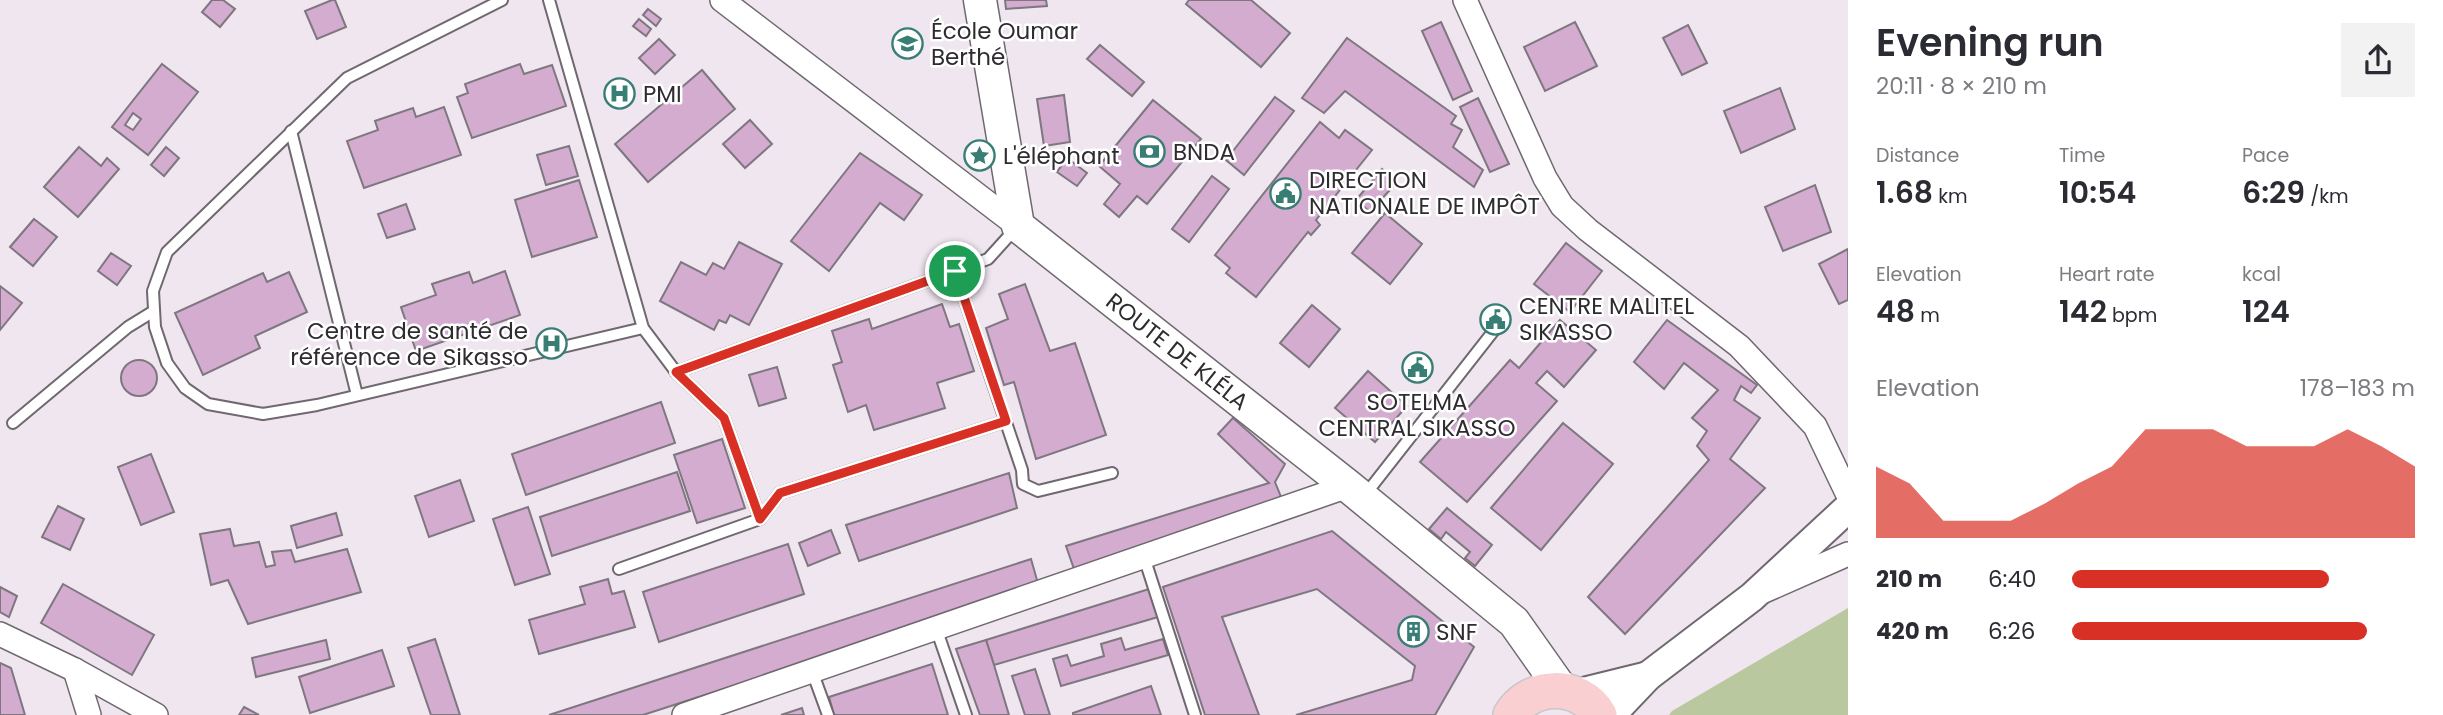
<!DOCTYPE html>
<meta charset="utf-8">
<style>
body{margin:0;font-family:Poppins,sans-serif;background:#f2f2f3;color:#2b2b33;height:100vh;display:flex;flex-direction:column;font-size:26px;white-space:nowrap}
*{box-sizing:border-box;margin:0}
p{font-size:23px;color:#7c7c81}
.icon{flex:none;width:38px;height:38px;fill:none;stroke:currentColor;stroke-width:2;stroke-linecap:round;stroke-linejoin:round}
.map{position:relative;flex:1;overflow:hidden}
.side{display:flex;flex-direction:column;background:#fff;width:595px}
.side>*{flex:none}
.pin{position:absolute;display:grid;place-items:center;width:60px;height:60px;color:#fff;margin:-30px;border:4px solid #fff;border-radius:50%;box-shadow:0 2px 7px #0007}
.round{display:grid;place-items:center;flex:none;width:74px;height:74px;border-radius:0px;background:#f2f2f3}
.headline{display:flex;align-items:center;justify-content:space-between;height:119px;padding:0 28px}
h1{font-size:38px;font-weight:600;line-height:52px}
.stats{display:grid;grid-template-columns:repeat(3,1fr);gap:10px;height:119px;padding:7px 28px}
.stats div{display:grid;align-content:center}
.stats b{font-size:30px;font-weight:600}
.stats small{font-size:19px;font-weight:400}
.stats p{font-size:19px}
.chart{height:196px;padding:14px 28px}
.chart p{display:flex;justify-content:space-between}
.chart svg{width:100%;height:126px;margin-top:7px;fill:#d93025;opacity:.7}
ul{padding:0 28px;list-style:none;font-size:23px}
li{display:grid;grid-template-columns:112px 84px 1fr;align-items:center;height:52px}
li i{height:18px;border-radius:9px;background:#d93025}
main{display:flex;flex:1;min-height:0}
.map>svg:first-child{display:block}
</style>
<main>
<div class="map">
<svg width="1848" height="715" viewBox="0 0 1848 715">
<rect width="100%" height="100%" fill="#efe6ef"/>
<polygon fill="#bac89f" points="1848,608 1848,715 1669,715 1672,711"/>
<g fill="#d3acd0" stroke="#7f777f" stroke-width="2" fill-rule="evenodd">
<polygon points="212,0 223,0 235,9 220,27 202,12"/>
<polygon points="332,0 335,0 346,27 317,39 305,11"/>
<polygon points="1005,0 1046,0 1047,6 1006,9"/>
<polygon points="1189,0 1251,0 1290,33 1261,67 1186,4"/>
<polygon points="648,9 661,19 656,26 643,15"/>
<polygon points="639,19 651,29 646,36 633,26"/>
<polygon points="1441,22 1472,91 1453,100 1422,31"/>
<polygon points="1575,22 1597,66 1545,91 1524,47"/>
<polygon points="1688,25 1707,63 1682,75 1663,38"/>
<polygon points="1347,38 1456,116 1451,124 1462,130 1453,147 1483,170 1474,187 1345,91 1324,113 1302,98"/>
<polygon points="659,39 675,55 655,74 639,58"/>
<polygon points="1100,45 1144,82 1132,96 1087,59"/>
<path d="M162,64l36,28 -50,63 -36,-28zM133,113l8,6 -8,11 -8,-5z"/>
<polygon points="520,64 524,74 552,65 566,106 472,138 457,97 468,93 465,84"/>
<polygon points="702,70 735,109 648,182 615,144"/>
<polygon points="1780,88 1795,129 1741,153 1724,111"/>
<polygon points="1064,95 1070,142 1044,146 1037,99"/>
<polygon points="1275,97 1294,111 1244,175 1226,160"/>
<polygon points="1478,98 1509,164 1490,172 1460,107"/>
<polygon points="1153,100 1201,139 1147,204 1137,196 1119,217 1104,204 1120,184 1099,166"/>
<polygon points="444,107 461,155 364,188 347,141 378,130 375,121 413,108 416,117"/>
<polygon points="750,120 772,144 745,168 723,144"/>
<polygon points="1320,122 1339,138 1345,130 1372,150 1316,220 1320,225 1311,235 1308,232 1256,297 1226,273 1230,268 1215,255"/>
<polygon points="569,146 578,176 546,185 537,155"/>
<polygon points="79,147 101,166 107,158 119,169 78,217 44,187"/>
<polygon points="166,147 179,158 164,176 151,165"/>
<polygon points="860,153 922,195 904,220 880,203 829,271 791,241"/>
<polygon points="1067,158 1087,173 1077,186 1057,172"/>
<polygon points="1382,169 1397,182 1370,212 1356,200"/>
<polygon points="1212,176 1229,189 1189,242 1172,229"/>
<polygon points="579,180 597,237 532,257 515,200"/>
<polygon points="1815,185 1831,232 1783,251 1765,207"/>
<polygon points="406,204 415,229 387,238 378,214"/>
<polygon points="1385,213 1422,244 1390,284 1352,253"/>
<polygon points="34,219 57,237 33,266 10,247"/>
<polygon points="739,242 782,264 749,325 730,315 726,323 719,320 714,330 660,301 681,262 706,275 713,263 724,269"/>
<polygon points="1566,243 1602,271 1570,312 1534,284"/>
<polygon points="1848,249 1848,300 1839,304 1819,264"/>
<polygon points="111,253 131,266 117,285 98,271"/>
<polygon points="505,271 520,315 416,351 401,307 436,295 432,284 469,272 473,283"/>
<polygon points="289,272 307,312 255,336 260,348 203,375 175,313 263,273 267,282"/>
<polygon points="1025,284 1050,351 1075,343 1106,435 1036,459 1014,382 1004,385 986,328 1008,319 999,294"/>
<polygon points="0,286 22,303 0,330"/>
<polygon points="942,304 950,327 959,324 974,371 937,383 945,408 874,430 866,405 848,412 833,365 842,362 832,331 869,319 872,329"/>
<polygon points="1312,305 1340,329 1309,367 1280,343"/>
<polygon points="1560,320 1596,350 1564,387 1547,371 1536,383 1557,401 1467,502 1420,462 1510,360 1519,368"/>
<polygon points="1667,320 1757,385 1751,393 1741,386 1734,400 1760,418 1730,459 1765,488 1625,634 1588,597 1709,460 1697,446 1707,431 1692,418 1718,390 1684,363 1664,389 1634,362"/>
<circle cx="139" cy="378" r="18"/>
<polygon points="777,367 786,398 759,406 749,375"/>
<polygon points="1368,371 1407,406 1375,442 1335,408"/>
<polygon points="661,402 675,443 526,495 512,454"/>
<polygon points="1233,418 1285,464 1275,482 1281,497 1074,569 1066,546 1269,483 1218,434"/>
<polygon points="1563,423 1613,464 1541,550 1491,508"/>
<polygon points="722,439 745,508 697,523 674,455"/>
<polygon points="151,454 174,512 141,525 118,467"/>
<polygon points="677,472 690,511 552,556 540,517"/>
<polygon points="1009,473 1017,508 859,561 846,525"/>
<polygon points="460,480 474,521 429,537 415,496"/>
<polygon points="58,506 84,519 70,550 42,537"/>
<polygon points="528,507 550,574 515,585 493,519"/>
<polygon points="1447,508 1492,545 1475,566 1465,558 1470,552 1446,532 1441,539 1429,529"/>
<polygon points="336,513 342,535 297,548 291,526"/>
<polygon points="230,529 234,546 259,542 266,567 275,565 272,552 291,550 295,562 347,549 361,592 248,624 228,580 211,585 200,534"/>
<polygon points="831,530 840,553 808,566 799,543"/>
<polygon points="1332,531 1474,647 1435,715 1296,715 1412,680 1415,666 1317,589 1222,617 1259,715 1205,715 1163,587"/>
<polygon points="788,544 804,594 659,642 643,592"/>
<polygon points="1031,559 1039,587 643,715 549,715"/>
<polygon points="608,579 612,594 624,591 635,627 539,654 529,620 585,604 580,587"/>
<polygon points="63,584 154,635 132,675 41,623"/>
<polygon points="0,587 17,596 9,617 0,612"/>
<polygon points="1149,589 1158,617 994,665 986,640"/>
<polygon points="1121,638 1125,650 1163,639 1168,655 1061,686 1053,659 1067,655 1071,666 1104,656 1101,644"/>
<polygon points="435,639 460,715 431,715 408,648"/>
<polygon points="326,640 330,659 256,677 252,658"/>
<polygon points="986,640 994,665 1009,715 980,715 956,649"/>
<polygon points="382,650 394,686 310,713 299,677"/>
<polygon points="0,663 11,668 25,715 0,715"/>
<polygon points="932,664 948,715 834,715 829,697"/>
<polygon points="1035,669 1050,715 1025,715 1012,676"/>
<polygon points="1151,686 1161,715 1073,715 1073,713"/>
<polygon points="244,707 259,715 239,715"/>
<polygon points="802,708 804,715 781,715"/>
</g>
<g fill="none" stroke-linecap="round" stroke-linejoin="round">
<defs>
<g id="service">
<polyline points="502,0 347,78 167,252 153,291 155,327 167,363 185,388 208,404 263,414 317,405 643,328"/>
<polyline points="549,0 643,328 676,372 724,418 760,519"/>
<polyline points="291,131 357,395"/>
<polyline points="955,271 1022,470 1023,484 1038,491 1112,473"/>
<polyline points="676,372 988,259 1017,227"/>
<polyline points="13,423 128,327 154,311"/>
<polyline points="1365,495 1499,324"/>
<polyline points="1144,557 1195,715"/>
<polyline points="619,569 760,519 780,493 1006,421"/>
<polyline points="936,628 966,715"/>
<polyline points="812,671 828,715"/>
</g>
<g id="minor">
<polyline points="722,0 1018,226"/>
<polyline points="1465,0 1545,178 1562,206 1588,230 1739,346 1815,426 1848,495"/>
<polyline points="1764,591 1848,554"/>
<polyline points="0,634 75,670 156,715"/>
<polyline points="75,670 89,715"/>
<polyline points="684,715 1348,486"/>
</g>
<g id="tertiary">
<polyline points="1575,694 1648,676"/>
<polyline points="1611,715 1648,676 1752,597 1848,508"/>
</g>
<g id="secondary">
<path id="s1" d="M980,0l38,226 330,260 166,136 48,68"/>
</g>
<path id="primary" d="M1511,715c19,-32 69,-33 88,0"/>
</defs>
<use href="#service" stroke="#70686f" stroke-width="14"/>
<use href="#minor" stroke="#70686f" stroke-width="26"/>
<use href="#tertiary" stroke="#70686f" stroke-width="32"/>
<use href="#secondary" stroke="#70686f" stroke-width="35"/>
<use href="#primary" stroke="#c9c8c9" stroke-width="38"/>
<use href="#service" stroke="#fff" stroke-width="10"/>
<use href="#minor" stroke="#fff" stroke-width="23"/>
<use href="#tertiary" stroke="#fff" stroke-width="28"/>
<use href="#secondary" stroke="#fff" stroke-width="32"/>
<use href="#primary" stroke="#facfd1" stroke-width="35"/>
</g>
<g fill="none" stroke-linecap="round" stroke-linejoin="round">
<defs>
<polygon id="route" points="955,271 1006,421 780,493 760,519 724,418 676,372"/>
</defs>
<use href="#route" stroke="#fff" stroke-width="14"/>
<use href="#route" stroke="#d93025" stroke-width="9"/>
</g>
<defs>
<symbol id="school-ring" viewBox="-11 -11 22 22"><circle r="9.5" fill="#fff" stroke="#387e75" stroke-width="1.5"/><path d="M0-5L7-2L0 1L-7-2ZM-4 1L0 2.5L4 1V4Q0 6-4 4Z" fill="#387e75"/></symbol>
<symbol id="hospital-ring" viewBox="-11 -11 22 22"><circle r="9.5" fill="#fff" stroke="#387e75" stroke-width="1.5"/><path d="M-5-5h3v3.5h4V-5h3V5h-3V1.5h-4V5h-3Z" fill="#387e75"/></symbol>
<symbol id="bank-ring" viewBox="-11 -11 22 22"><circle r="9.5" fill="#fff" stroke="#387e75" stroke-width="1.5"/><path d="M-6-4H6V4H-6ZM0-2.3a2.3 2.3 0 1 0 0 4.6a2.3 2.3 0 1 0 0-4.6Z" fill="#387e75"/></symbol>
<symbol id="sight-ring" viewBox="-11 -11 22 22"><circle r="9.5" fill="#fff" stroke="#387e75" stroke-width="1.5"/><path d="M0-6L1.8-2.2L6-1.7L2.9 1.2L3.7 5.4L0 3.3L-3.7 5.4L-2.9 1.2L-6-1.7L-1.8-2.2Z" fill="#387e75"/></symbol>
<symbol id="civic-ring" viewBox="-11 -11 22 22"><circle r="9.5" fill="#fff" stroke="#387e75" stroke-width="1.5"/><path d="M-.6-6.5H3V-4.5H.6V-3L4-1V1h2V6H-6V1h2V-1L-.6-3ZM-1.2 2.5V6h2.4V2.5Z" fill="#387e75"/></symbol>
<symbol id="building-ring" viewBox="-11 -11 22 22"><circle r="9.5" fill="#fff" stroke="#387e75" stroke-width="1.5"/><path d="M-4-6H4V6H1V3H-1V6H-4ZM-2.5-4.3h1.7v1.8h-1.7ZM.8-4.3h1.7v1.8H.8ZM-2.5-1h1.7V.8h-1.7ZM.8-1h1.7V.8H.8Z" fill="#387e75"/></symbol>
</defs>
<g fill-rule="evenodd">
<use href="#school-ring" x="890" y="26" width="35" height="35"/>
<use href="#hospital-ring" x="602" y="76" width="35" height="35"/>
<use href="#bank-ring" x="1132" y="134" width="35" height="35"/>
<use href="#sight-ring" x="962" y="138" width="35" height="35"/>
<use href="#civic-ring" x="1268" y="176" width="35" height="35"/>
<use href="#civic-ring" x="1478" y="302" width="35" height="35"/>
<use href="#hospital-ring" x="534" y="326" width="35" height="35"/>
<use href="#civic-ring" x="1400" y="350" width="35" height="35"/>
<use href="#building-ring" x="1396" y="614" width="35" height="35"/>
</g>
<g text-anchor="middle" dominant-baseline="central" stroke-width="5" stroke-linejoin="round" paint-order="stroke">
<g font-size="23" fill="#2f2c2f" stroke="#fff" text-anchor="start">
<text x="931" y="31">École Oumar<tspan x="931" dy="26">Berthé</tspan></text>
<text x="643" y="94">PMI</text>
<text x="1173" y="152">BNDA</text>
<text x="1003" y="156">L'éléphant</text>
<text x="1309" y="180">DIRECTION<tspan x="1309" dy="26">NATIONALE DE IMPÔT</tspan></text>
<text x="1519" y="306">CENTRE MALITEL<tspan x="1519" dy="26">SIKASSO</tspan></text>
<text x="528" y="331" text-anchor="end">Centre de santé de<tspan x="528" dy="26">référence de Sikasso</tspan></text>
<text x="1417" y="402" text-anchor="middle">SOTELMA<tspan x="1417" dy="26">CENTRAL SIKASSO</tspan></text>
<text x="1436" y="632">SNF</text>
</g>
<g font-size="23" fill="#2f2c2f" stroke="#fff">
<text stroke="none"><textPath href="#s1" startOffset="432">ROUTE DE KLÉLA</textPath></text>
</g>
</g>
</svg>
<div class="pin" style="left:955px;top:271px;background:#1e9e55"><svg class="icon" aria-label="arrive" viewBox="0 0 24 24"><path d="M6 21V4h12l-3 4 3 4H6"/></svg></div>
</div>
<section class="side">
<div class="headline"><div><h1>Evening run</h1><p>20:11 · 8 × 210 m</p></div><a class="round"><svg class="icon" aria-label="share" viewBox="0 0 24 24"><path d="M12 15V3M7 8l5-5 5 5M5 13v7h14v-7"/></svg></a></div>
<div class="stats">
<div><p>Distance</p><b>1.68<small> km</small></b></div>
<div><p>Time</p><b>10:54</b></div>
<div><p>Pace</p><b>6:29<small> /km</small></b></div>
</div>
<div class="stats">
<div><p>Elevation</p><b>48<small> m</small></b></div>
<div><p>Heart rate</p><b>142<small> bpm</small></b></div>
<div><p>kcal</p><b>124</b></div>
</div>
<div class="chart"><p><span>Elevation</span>178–183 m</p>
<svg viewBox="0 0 160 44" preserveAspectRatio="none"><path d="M0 44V19L10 25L20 38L30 38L40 38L50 32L60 25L70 19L80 6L90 6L100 6L110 12L120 12L130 12L140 6L150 12L160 19V44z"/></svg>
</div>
<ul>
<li><b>210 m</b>6:40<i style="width:75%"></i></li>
<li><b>420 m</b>6:26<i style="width:86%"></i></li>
</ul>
</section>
</main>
